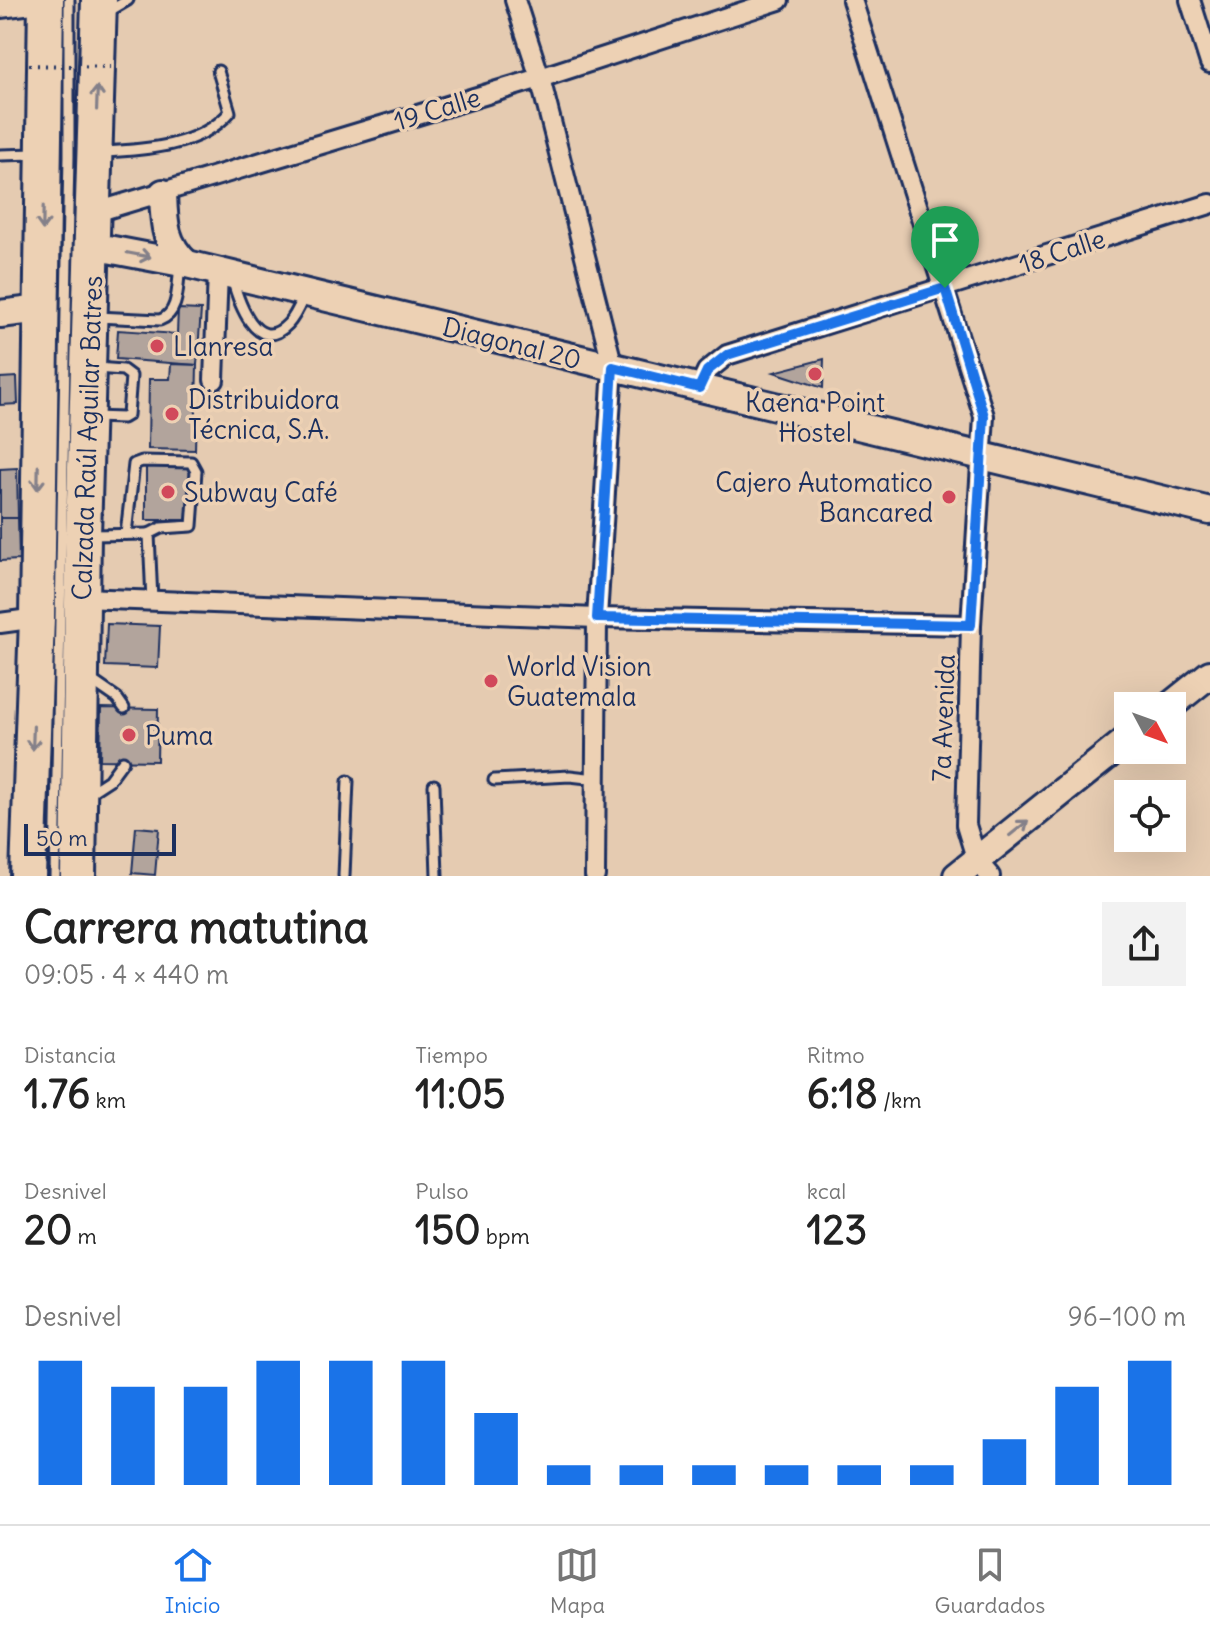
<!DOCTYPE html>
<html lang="es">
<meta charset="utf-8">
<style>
body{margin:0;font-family:Delius,sans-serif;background:#f2f2f2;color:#222;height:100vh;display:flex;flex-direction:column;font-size:30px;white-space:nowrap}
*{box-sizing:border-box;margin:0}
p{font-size:26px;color:#767676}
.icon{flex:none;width:44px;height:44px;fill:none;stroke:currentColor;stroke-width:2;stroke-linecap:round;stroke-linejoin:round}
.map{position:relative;height:876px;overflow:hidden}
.drawer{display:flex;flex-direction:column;background:#fff;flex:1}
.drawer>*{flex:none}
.needle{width:52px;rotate:131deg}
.fabs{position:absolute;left:1114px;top:692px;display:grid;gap:16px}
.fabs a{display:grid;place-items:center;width:72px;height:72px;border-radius:0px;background:#fff;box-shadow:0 8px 32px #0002;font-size:40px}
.scale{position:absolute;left:24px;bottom:20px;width:152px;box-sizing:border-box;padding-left:8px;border:4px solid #1b2f5e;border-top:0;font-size:22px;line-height:28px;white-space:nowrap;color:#1b2f5e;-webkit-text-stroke:6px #edd1b4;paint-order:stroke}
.pin{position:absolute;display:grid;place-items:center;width:68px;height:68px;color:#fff;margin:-82px -34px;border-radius:50% 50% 50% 0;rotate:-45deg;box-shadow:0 0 8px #0007}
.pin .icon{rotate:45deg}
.round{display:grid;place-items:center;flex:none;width:84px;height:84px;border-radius:0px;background:#f2f2f2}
.summary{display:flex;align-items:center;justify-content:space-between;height:136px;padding:0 24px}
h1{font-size:44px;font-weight:700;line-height:60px}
.figures{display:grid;grid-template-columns:repeat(3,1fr);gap:12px;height:136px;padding:8px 24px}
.figures div{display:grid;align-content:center}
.figures b{font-size:40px;font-weight:700}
.figures small{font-size:22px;font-weight:400}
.figures p{font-size:22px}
.chart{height:224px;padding:16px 24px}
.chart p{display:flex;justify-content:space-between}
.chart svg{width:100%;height:144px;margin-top:8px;stroke:#1a73e8;stroke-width:6}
.dock{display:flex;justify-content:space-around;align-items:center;height:112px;border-top:2px solid #e0e0e0;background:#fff;font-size:22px;color:#767676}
.dock a{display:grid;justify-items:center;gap:4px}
.dock .on{color:#1a73e8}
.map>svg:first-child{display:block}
</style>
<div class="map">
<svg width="1210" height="876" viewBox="0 0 1210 876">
<rect width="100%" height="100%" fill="#e5cbb1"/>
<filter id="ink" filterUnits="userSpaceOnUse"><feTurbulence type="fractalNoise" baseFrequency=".0125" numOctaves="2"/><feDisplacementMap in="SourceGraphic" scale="16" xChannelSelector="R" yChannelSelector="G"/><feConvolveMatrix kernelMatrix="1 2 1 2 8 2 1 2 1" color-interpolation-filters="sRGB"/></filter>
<g filter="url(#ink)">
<g fill="#b2a49c" stroke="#1b2f5e" stroke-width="2">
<polygon points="178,309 201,310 197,365 116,359 118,330 177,334"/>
<polygon points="824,359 823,388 774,372"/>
<polygon points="171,364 197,365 195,450 148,449 149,379 170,379"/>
<polygon points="17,377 18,404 0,405 0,378"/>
<polygon points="146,464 191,464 190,520 146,520"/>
<polygon points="17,468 18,518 0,518 0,469"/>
<polygon points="0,518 18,518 19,560 0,561"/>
<polygon points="107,624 160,626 158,668 105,666"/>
<polygon points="101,708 158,709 157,761 100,760"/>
<polygon points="136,827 159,829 155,875 132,873"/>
</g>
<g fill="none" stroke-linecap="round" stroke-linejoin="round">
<defs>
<g id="lane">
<polyline points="106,13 128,0"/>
<path d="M102,152c43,-2 98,-5 128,-40l-12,-41"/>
<polyline points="0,155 36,154"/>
<path d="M232,278c6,22 24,79 56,46 7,-7 12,-19 16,-28"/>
<path d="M97,317l63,3c20,-7 17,-35 20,-54"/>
<polyline points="93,417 123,418 128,415 131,376 123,370 96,368"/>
<polyline points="126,534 134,464 142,461 191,462 196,471 192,526 161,528 149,534"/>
<polyline points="91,535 149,534 152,601"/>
<polyline points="91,680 117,698 124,708"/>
<polyline points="494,780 570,776 596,779"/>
<polyline points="434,785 437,876"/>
<polyline points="89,793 109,780 123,761"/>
<polyline points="55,876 69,156 69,0"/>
<polyline points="344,876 348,781"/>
</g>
<g id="street">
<polyline points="515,0 540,78 613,367 597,618 595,876"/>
<polyline points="852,0 984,416 971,625 966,825 977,861 990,876"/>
<polyline points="1190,0 1210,63"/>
<polyline points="93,213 540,78 779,0"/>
<polyline points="214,380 218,271"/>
<polyline points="699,388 707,371 727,355 1210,204"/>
<polyline points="82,598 597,618 971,625"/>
<polyline points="0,623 37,618"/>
</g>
<g id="secondary">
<polyline points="0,4 32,0"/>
<path d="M163,193c1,29 1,51 24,71"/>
<polyline points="92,246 187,264 1210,511"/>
<polyline points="0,314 41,309"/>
<polyline points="1170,706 1210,674"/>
<polyline points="957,876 1128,739"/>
</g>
<g id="highway">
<polyline points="28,876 37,618 46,0"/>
<polyline points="78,876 83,535 99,0"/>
</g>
</defs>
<use href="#lane" stroke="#1b2f5e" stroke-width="15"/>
<use href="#street" stroke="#1b2f5e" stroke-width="24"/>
<use href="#secondary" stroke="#1b2f5e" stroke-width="32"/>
<use href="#highway" stroke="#1b2f5e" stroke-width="40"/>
<use href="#lane" stroke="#edd1b4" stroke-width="9"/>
<use href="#street" stroke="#edd1b4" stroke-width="18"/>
<use href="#secondary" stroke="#edd1b4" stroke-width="26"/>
<use href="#highway" stroke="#edd1b4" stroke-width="34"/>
<polyline stroke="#1b2f5e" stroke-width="4" stroke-dasharray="2 6" stroke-linecap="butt" points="29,65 113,67"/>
</g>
<defs><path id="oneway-shaft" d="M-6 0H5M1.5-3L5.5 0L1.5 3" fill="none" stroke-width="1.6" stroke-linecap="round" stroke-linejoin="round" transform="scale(2)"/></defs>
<g stroke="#848089">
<use href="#oneway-shaft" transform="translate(97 98) rotate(-88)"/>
<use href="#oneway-shaft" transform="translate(43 218) rotate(91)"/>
<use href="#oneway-shaft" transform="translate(139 255) rotate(11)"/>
<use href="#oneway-shaft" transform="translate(38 478) rotate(91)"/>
<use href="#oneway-shaft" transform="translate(33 738) rotate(92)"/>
<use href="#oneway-shaft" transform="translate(1019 828) rotate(-39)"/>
</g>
</g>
<g fill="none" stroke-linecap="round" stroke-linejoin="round" filter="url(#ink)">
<defs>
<polygon id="route" points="945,288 984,416 971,625 597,618 613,367 699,388 707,371 727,355"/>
</defs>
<use href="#route" stroke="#fff" stroke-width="16"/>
<use href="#route" stroke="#1a73e8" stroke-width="10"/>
</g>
<g fill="#d1495b" stroke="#edd1b4" stroke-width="3">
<circle cx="157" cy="346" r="8"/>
<circle cx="815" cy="374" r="8"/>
<circle cx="172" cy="414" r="8"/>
<circle cx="168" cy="492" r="8"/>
<circle cx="949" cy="497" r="8"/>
<circle cx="491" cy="681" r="8"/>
<circle cx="129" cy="735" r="8"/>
</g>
<g text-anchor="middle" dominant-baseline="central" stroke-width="7" stroke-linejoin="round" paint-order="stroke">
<g font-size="26" fill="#1b2f5e" stroke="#edd1b4">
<text transform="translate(437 109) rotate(-17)">19 Calle</text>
<text transform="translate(1062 251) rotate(-18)">18 Calle</text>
<text transform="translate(512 343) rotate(14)">Diagonal 20</text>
<text transform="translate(87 438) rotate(-88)">Calzada Raúl Aguilar Batres</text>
<text transform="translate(943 718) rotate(-88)">7a Avenida</text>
</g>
<g font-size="26" fill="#1b2f5e" stroke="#edd1b4" text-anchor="start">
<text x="173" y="346">Llanresa</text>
<text x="188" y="399">Distribuidora<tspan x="188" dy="30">Técnica, S.A.</tspan></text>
<text x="815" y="402" text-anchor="middle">Kaena Point<tspan x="815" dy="30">Hostel</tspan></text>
<text x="933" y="482" text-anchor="end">Cajero Automatico<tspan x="933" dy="30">Bancared</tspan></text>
<text x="184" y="492">Subway Café</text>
<text x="507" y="666">World Vision<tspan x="507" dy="30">Guatemala</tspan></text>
<text x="145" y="735">Puma</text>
</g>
</g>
</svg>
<div class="fabs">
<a><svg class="needle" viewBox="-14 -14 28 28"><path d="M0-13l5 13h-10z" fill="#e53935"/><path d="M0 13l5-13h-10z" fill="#767676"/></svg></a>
<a><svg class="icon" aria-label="locate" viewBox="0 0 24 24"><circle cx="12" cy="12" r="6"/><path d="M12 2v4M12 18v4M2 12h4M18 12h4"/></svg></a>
</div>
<div class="scale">50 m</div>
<div class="pin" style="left:945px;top:288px;background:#1e9e55"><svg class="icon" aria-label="arrive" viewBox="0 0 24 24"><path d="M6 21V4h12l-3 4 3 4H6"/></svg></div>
</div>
<section class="drawer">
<div class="summary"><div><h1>Carrera matutina</h1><p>09:05 · 4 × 440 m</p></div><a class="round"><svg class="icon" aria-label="share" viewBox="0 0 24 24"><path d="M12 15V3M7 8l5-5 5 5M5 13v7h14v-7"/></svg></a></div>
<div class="figures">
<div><p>Distancia</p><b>1.76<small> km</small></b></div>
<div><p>Tiempo</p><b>11:05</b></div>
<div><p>Ritmo</p><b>6:18<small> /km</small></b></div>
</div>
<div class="figures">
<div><p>Desnivel</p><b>20<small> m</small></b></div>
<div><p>Pulso</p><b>150<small> bpm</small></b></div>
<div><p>kcal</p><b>123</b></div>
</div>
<div class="chart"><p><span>Desnivel</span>96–100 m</p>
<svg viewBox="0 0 160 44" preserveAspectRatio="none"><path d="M5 44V6M15 44V14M25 44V14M35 44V6M45 44V6M55 44V6M65 44V22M75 44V38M85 44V38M95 44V38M105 44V38M115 44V38M125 44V38M135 44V30M145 44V14M155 44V6"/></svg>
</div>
</section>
<nav class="dock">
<a class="on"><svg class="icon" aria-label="home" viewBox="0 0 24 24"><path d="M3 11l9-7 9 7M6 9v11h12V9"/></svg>Inicio</a>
<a><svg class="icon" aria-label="map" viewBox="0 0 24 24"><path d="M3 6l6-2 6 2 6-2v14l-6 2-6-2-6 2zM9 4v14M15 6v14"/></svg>Mapa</a>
<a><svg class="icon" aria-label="saved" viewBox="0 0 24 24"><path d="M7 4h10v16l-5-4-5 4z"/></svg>Guardados</a>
</nav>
